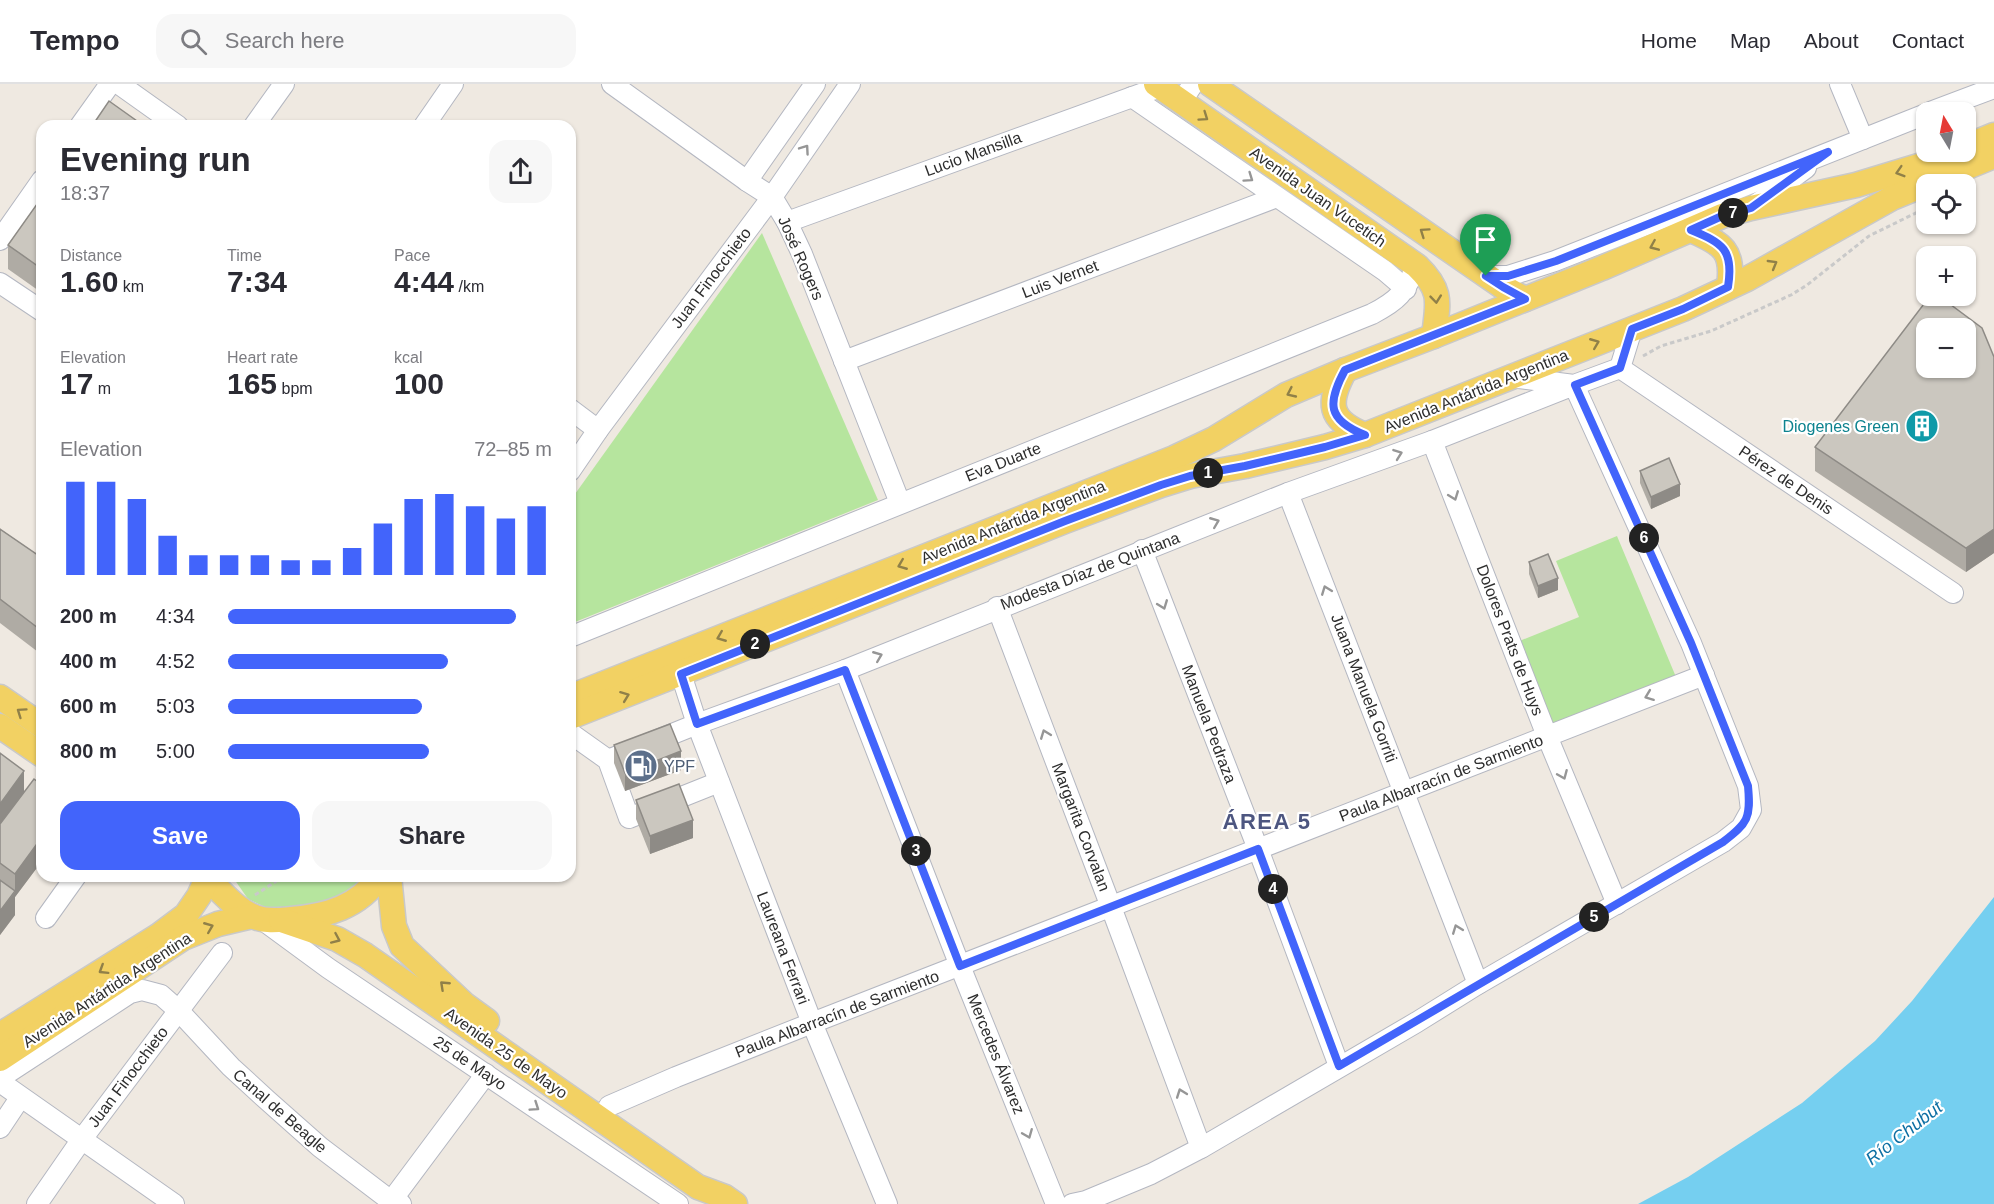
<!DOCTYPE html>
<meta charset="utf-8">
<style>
body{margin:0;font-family:Arial,sans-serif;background:#f7f7f7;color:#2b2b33;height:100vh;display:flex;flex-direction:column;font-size:22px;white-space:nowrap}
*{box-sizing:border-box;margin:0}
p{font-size:20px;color:#7c7c81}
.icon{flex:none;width:33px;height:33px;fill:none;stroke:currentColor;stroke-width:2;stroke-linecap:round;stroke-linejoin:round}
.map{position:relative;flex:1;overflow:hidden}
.drawer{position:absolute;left:36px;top:36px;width:540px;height:762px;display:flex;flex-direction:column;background:#fff;border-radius:18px;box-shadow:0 2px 4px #0004}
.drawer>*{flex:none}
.needle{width:39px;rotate:350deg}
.fabs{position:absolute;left:1916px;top:18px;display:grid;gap:12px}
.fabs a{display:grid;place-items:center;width:60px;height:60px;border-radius:12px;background:#fff;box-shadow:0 2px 4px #0004;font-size:30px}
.pin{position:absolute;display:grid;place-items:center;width:51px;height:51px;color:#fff;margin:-62px -26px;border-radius:50% 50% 50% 0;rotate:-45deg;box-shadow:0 0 6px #0007}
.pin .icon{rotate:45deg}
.km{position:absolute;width:30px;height:30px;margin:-15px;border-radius:50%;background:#222;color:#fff;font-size:16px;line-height:30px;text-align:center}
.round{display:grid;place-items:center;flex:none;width:63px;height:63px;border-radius:18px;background:#f7f7f7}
.summary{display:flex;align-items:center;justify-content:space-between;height:102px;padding:0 24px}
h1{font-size:33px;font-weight:700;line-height:45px}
.metrics{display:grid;grid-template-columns:repeat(3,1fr);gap:9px;height:102px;padding:6px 24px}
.metrics div{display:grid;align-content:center}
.metrics b{font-size:30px;font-weight:700}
.metrics small{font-size:16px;font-weight:400}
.metrics p{font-size:16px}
.chart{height:168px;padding:12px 24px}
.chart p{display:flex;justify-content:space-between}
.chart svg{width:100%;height:108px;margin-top:6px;stroke:#4264fb;stroke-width:6}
.primary-button{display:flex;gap:12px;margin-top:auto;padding:12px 24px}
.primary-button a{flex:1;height:69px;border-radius:18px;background:#4264fb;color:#fff;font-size:24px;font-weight:700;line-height:69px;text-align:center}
.primary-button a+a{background:#f7f7f7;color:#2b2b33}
ul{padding:0 24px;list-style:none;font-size:20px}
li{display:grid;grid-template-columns:96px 72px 1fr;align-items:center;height:45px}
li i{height:15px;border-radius:8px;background:#4264fb}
header{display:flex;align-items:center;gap:36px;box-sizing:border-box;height:84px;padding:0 30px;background:#fff;border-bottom:2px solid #e1e1e2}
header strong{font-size:28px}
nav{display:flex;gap:33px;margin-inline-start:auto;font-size:21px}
.search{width:420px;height:54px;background:#f7f7f7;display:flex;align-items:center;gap:15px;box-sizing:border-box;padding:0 21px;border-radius:18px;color:#7c7c81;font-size:22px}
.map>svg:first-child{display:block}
</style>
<header>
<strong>Tempo</strong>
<div class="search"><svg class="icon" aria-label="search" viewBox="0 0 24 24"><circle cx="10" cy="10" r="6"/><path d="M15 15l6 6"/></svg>Search here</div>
<nav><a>Home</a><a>Map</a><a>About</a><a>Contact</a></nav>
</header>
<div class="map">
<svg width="1994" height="1120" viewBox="0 0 1994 1120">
<rect width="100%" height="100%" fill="#efe9e1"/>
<g fill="#b6e59e">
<polygon points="762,149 878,416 570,540 570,417"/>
<polygon points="1617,452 1676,593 1552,644 1517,558 1579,533 1556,477"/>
<polygon points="232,792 364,792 350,811 313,827 271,826 248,815"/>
</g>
<polygon fill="#75cff0" points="1994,813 1994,1120 1638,1120 1688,1093 1802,1019 1875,957 1912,917"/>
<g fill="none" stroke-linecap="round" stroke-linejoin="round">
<defs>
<g id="minor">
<polyline points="119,0 178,42"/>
<polyline points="612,0 747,97 772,113 787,138 802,170 900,419"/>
<polyline points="1840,0 1863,55"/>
<polyline points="1132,13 1385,187 1406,205"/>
<polyline points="1182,17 1193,0"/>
<polyline points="1930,28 1994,4"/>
<polyline points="80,42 110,0"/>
<polyline points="254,42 284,0"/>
<polyline points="424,42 453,0"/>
<polyline points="747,97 815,0"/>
<polyline points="1755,121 1806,84"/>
<polyline points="787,138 1160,3"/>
<polyline points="0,156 42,96"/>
<polyline points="1486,192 1508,192 1555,177 1926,30"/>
<polyline points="0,199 42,227"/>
<polyline points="844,277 1277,113"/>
<polyline points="1620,284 1953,509"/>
<polyline points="1511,293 1574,301 1620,284 1632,245"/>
<polyline points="570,325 598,346"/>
<polyline points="1432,357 1547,652 1617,820"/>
<polyline points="570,387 598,346 772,113 850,0"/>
<polyline points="1288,409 1478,900"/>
<polyline points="1142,466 1258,765 1339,982"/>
<polyline points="997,523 1111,823 1201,1064"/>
<path d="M570,553l802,-323c27,-14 32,-21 45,-48"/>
<polyline points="845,586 960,882 1056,1120"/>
<polyline points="681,590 697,640 812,939 887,1120"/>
<polyline points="570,649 608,676 629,734 719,698"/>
<polyline points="608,676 697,640 845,586 1288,409 1432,357 1574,301 1691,559 1748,702 1751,726 1741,744 1723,758 1478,900 1417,938 1201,1064 1151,1090 1086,1117 1072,1120"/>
<polyline points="46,834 76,792"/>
<polyline points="264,837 328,884 678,1120"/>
<polyline points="0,994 130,909 142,906 161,911 178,926 231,983 267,1016 320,1063 391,1117 401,1120"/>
<polyline points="0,998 174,1120"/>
<polyline points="609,1022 676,993 812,939 1704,591"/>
<polyline points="0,1044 20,1014"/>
<polyline points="37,1120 82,1055 222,869"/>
<polyline points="389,1120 486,990"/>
</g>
<g id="major">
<path d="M1156,0l261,182c26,25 21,36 17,70"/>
<polyline points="1210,0 1503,203 1525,215"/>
<polyline points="1965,63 1994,51"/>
<path d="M1691,146c32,14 43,20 38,57"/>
<path d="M1345,286c-18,33 -17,50 20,65"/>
<polyline points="0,613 42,642"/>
<polyline points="570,613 1174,374 1214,355 1286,311 1345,286 1434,252 1602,184 1722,132 1751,124 1856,101 1922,81 1955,68"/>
<polyline points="570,633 1065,437 1161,401 1190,392 1245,382 1325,363 1365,351 1683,225 1747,195 1892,114 1994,72"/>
<polyline points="0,642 42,671"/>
<path d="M204,792c16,13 31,34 51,41 11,5 24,3 36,2 36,-3 68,-12 89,-43"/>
<polyline points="389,792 394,842 402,862 465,921 487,937"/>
<polyline points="281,836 337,855 365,871 698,1103 725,1113 735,1120"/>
<polyline points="0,951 158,852 186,831 199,812 208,792"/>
<polyline points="0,975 183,854 218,840 252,832"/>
</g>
</defs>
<use href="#minor" stroke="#b4b7c1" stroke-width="22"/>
<use href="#major" stroke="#c9c9c9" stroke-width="27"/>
<g stroke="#c9c9c9" stroke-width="3" stroke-dasharray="4.5 3" stroke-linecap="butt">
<polyline points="1643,272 1661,262 1711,247 1791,211 1807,201 1869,152 1926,124"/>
<polyline points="255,811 284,792"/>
</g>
<use href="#minor" stroke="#fff" stroke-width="20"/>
<use href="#major" stroke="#f2d163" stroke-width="24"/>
</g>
<g fill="#afaba4">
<polygon points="42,113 42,209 8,185 8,161"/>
<polygon points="1994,273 1994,469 1966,488 1815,387 1815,363"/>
<polygon points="1640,387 1680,412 1651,425 1640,399"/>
<polygon points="0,445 42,474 42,571 0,539"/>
<polygon points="1529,478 1558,506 1538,514 1529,490"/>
<polygon points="614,661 681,686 625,707 614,679"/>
<polygon points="0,669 24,707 42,701 42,777 15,813 15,831 0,851"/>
<polygon points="636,716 693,754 650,770 636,735"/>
</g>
<g fill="#8e8b86">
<polygon points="1680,400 1680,412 1651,425 1651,413"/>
<polygon points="1994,445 1994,469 1966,488 1966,464"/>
<polygon points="1558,494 1558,506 1538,514 1538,502"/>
<polygon points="681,667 681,686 625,707 625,689"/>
<polygon points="24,687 24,711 0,744 0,720"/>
<polygon points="693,736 693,754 650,770 650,752"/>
<polygon points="42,753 42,777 15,813 15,831 0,851 0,827 15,808 15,790"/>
</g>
<g fill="#cbc7bf" stroke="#8e8b86" stroke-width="1.5" fill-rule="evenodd">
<polygon points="109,17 144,42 92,42"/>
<polygon points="42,113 42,185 8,161"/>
<path d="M1930,212h9l43,32 12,29v172l-28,19 -151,-101zM1926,244h39v40h-39z"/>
<polygon points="1669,374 1680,400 1651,413 1640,387"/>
<polygon points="0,445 42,474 42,547 0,515"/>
<polygon points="1548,470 1558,494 1538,502 1529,478"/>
<polygon points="670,640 681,667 625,689 614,661"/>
<polygon points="0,669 24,687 0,720"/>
<polygon points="34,695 42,701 42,753 15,790 0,779 0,740"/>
<polygon points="679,700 693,736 650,752 636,716"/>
<polygon points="0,796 15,807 0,827"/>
</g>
<defs><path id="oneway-chevron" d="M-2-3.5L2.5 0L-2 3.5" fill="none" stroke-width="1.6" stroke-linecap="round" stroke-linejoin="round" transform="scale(1.5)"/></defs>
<g stroke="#908048">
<use href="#oneway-chevron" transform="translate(1204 33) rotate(35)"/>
<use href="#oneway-chevron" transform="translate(1900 88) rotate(163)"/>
<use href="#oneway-chevron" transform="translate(1424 148) rotate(-145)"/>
<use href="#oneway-chevron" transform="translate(1654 162) rotate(157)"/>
<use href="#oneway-chevron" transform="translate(1773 180) rotate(-30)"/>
<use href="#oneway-chevron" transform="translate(1436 215) rotate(84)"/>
<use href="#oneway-chevron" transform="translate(1595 259) rotate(-22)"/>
<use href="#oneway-chevron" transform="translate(1291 309) rotate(155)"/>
<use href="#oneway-chevron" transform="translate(902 481) rotate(158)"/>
<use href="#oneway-chevron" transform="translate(721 553) rotate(158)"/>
<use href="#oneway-chevron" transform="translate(625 612) rotate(-21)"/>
<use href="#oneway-chevron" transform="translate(21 628) rotate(-145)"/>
<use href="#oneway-chevron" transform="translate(209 843) rotate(-22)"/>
<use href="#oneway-chevron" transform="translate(336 855) rotate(24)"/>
<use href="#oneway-chevron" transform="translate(103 886) rotate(148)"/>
<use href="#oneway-chevron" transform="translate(444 901) rotate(-137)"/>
</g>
<g stroke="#969696">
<use href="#oneway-chevron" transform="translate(805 65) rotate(-55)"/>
<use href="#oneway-chevron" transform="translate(1249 94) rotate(35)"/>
<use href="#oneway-chevron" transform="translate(1398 370) rotate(-20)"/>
<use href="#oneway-chevron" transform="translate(1454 412) rotate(69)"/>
<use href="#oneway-chevron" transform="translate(1215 438) rotate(-22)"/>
<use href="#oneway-chevron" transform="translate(1326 506) rotate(-111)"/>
<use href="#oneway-chevron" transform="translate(1163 521) rotate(69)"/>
<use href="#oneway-chevron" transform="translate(878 572) rotate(-22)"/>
<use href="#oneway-chevron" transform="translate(1649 612) rotate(159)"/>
<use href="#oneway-chevron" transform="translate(1045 650) rotate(-111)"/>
<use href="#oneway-chevron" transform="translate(1563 691) rotate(67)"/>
<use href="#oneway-chevron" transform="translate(1457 845) rotate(-111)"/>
<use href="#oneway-chevron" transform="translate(1181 1009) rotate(-110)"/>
<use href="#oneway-chevron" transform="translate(535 1023) rotate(34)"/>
<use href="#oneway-chevron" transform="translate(1028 1050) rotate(68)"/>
</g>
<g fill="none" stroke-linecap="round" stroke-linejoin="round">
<defs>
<path id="route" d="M1828,68l-77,56 -29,8 -31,14c32,13 43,20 37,57l-45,22 -51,20 -12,39 -45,17 116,258 57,143c3,32 0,37 -25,56l-384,224 -81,-217 -298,117 -115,-296 -148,54 -16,-50 384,-153 96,-36 29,-9 55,-10 80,-19 40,-12c-38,-15 -38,-32 -20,-65l180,-71 -22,-12 -17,-11h22l48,-15z"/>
</defs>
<use href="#route" stroke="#fff" stroke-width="12"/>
<use href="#route" stroke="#4264fb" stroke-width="8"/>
</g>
<defs>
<symbol id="building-disc" viewBox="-11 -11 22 22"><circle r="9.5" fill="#0f9aa8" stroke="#fff"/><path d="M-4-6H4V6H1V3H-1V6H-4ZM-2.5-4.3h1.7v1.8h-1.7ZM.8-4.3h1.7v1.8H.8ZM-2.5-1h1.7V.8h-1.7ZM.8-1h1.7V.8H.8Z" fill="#fff"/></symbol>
<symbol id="fuel-disc" viewBox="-11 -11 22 22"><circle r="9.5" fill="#5c6f8a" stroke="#fff"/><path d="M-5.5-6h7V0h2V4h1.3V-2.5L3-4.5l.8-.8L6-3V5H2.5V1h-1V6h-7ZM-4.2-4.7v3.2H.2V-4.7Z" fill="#fff"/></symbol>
</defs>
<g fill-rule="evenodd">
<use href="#building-disc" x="1903" y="323" width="38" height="38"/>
<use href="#fuel-disc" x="622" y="663" width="38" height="38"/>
</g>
<g text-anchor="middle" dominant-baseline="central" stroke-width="4.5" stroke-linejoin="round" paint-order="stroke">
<g font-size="16" fill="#2e2e2e" stroke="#fff">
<text transform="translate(973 70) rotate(-20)">Lucio Mansilla</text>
<text transform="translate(1318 113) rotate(35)">Avenida Juan Vucetich</text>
<text transform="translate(801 174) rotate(66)">José Rogers</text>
<text transform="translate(711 194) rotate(-53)">Juan Finocchieto</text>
<text transform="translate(1060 195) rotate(-21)">Luis Vernet</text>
<text transform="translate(1476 307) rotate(-22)">Avenida Antártida Argentina</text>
<text transform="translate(1003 378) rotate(-22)">Eva Duarte</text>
<text transform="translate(1786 396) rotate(34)">Pérez de Denis</text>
<text transform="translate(1013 438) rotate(-22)">Avenida Antártida Argentina</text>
<text transform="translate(1090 487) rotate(-21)">Modesta Díaz de Quintana</text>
<text transform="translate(1510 556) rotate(69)">Dolores Prats de Huys</text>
<text transform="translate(1364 604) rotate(69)">Juana Manuela Gorriti</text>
<text transform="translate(1209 640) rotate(69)">Manuela Pedraza</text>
<text transform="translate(1441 694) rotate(-21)">Paula Albarracín de Sarmiento</text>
<text transform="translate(1081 743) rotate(69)">Margarita Corvalan</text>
<text transform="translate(783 864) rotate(69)">Laureana Ferrari</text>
<text transform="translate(107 906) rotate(-33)">Avenida Antártida Argentina</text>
<text transform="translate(837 930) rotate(-21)">Paula Albarracín de Sarmiento</text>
<text transform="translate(506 969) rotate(35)">Avenida 25 de Mayo</text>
<text transform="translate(996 970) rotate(68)">Mercedes Álvarez</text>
<text transform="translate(470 979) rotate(34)">25 de Mayo</text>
<text transform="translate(128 993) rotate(-53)">Juan Finocchieto</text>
<text transform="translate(280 1027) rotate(41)">Canal de Beagle</text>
</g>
<g font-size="16" fill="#0d838f" stroke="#fff" text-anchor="end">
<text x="1899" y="342">Diogenes Green</text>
</g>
<g font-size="16" fill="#4e5e75" stroke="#fff" text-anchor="start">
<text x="664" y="682">YPF</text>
</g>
<g font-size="18" font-style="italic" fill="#0d6fa3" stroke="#fff">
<text transform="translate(1904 1049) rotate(-38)">Río Chubut</text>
</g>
<g font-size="22" font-weight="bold" letter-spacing="1.5" fill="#4d5680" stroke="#fff">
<text x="1267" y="737">ÁREA 5</text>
</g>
</g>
</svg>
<div class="fabs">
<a><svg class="needle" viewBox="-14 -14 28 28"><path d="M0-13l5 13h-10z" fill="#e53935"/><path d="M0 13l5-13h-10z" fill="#7c7c81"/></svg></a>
<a><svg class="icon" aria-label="locate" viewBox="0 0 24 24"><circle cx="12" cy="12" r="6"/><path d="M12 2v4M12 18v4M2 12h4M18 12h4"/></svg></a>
<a>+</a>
<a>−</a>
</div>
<div class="pin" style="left:1486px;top:192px;background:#1e9e55"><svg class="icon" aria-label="arrive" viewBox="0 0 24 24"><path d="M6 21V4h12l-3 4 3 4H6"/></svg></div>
<b class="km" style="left:1208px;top:389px">1</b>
<b class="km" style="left:755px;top:560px">2</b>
<b class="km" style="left:916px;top:767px">3</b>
<b class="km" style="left:1273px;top:805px">4</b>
<b class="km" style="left:1594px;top:833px">5</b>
<b class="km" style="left:1644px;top:454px">6</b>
<b class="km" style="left:1733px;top:129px">7</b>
<section class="drawer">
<div class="summary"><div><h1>Evening run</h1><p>18:37</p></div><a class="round"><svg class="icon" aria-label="share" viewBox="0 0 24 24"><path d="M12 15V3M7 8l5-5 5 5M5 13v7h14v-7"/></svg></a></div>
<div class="metrics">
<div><p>Distance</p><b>1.60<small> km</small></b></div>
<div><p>Time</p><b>7:34</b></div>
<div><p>Pace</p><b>4:44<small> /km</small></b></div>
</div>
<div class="metrics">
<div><p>Elevation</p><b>17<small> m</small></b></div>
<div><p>Heart rate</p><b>165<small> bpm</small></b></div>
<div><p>kcal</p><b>100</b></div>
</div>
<div class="chart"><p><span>Elevation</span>72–85 m</p>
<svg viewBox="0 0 160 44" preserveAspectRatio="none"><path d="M5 44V6M15 44V6M25 44V13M35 44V28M45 44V36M55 44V36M65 44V36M75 44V38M85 44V38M95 44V33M105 44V23M115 44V13M125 44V11M135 44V16M145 44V21M155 44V16"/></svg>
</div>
<ul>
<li><b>200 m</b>4:34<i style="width:89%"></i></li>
<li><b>400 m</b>4:52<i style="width:68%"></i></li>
<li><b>600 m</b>5:03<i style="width:60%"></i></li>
<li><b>800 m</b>5:00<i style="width:62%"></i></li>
</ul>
<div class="primary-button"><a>Save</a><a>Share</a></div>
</section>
</div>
